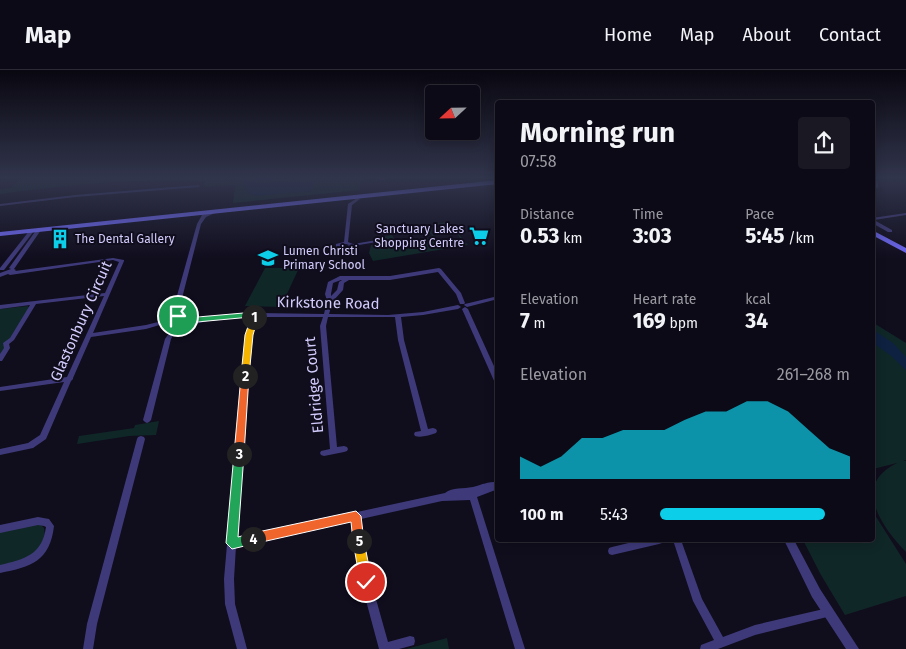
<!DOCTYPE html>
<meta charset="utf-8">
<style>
body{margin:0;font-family:"Fira Sans",sans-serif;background:#1a1823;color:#f1f3f6;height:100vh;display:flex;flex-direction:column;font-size:19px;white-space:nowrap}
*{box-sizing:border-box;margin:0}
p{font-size:16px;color:#9a9aa1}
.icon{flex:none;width:28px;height:28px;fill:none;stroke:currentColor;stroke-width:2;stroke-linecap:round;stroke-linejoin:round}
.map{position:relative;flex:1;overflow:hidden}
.sheet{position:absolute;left:495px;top:30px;width:380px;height:442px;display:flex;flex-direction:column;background:#0c0a16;border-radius:5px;box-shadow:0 2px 12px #0003,0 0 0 1px #2c2b35}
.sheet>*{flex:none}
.needle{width:32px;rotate:248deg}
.fabs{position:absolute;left:425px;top:15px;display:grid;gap:10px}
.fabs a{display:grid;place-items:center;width:55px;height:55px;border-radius:5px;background:#0c0a16;box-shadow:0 2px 12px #0003,0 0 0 1px #2c2b35;font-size:25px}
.pin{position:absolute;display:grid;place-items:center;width:42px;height:42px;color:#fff;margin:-21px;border:2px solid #fff;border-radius:50%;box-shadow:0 1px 5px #0007}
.km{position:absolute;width:25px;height:25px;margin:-12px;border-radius:50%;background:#222;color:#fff;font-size:14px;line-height:25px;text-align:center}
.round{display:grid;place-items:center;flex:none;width:52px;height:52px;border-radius:5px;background:#1a1823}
.summary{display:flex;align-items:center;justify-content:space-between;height:85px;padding:0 25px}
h1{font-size:28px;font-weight:700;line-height:38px}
.figures{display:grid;grid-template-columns:repeat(3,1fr);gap:8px;height:85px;padding:5px 25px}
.figures div{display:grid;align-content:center}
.figures b{font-size:21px;font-weight:700}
.figures small{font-size:14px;font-weight:400}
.figures p{font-size:14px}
.chart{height:140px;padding:10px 25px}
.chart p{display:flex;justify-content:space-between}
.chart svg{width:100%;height:90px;margin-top:5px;fill:#0dcee8;opacity:.7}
ul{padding:0 25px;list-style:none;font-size:16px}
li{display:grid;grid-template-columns:80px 60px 1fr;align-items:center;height:38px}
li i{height:12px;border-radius:6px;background:#0dcee8}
header{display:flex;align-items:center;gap:30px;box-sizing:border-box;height:70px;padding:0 25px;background:#0c0a16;border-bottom:1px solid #2c2b35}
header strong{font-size:24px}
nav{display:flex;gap:28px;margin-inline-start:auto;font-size:18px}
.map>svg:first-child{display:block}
</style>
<header>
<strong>Map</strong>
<nav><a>Home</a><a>Map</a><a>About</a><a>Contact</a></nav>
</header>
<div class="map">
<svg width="906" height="579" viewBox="0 0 906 579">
<rect width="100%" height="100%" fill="#100d1d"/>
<g fill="#102727">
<path d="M21,108h349l-10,4v8l-127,13 2,-18 -32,2 2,-6c-64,-3 -141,4 -205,13v-5l11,-1z"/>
<path d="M448,152l20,23 -95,16 -4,-8 2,-8 9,-1 -3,-6 15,-3 4,7 6,1 27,-5 3,-3 -6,-4 7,-1 -2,2 10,14 19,-2 -1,-2 3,-1c-4,-6 -10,-17 -17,-17 -6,-1 -11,2 -17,1z"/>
<polygon points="265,198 299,198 281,237 245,236"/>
<polygon points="28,236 29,238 0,285 0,239"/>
<path d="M872,252l34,21v117l-3,1h3v91c-24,-25 -55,-67 -9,-89l-24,6z"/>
<polygon points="159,351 156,365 129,366 77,374 79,366 134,358 135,355"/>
<polygon points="873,442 906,494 906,526 845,545 821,505 803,470 872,470"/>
<path d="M32,455h9l3,3c6,29 -23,32 -44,38v-34z"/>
<polygon points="447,568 449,579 406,579"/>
</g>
<g fill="#0e2140">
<path d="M204,108h71l24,2 20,-2 -9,11 2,2 -58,5 -6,-3c-6,-24 -31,-7 -44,-15z"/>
<polygon points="872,259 893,273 906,287 906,300 890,285 873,273"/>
</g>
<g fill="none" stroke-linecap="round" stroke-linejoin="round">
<g fill="#3e3a7a" fill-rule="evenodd">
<path d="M375,108h13c-3,2 -10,2 -13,0z"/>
<polygon points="872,108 878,112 878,117 872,121 874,112 872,111"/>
<polygon points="198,115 200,116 199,117 75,127 0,136 0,134 75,125"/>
<path d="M357,128l3,1 -8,6 -4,37 5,2 24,-4 2,1 -2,1 -24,4 -6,5 -11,-1v-6l8,-2 4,-38zM346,174l3,1 -3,3h-6v-2z"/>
<path d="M213,141l2,1v1l-9,4 -5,7 -22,86 -5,7 7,1 2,5 29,-6 43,-5 2,1 67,1 3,-13 -2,-7 3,-12 12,-6h50l49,-8 2,1 20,24 4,10 -1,1h-4l-4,-10 -18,-22 -48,8h-41l-5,3 -1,7 -10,11 -4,13 59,1 35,-3 35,-7 3,2 -3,2 -35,6 -22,2 3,23 24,89 5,-1 3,1 1,2 -1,2c-6,2 -15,5 -21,3l-1,-2 1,-2 6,-1 -23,-91 -3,-23h-67l-2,9 11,121 7,-1 3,1 1,2 -1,2 -3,1 -20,4 -3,-1 -1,-2 1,-2 9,-2 -10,-123 3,-9h-66l-6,22 -14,199 208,-45c8,-6 18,-4 28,-6 11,-3 13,-5 25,-5v7l-21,8 48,152h-10l-45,-149 -28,1 -81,18 6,48 21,75 22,-6 4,1 1,4 -1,4 -15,4h-20l-22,-82 -5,-47 -116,26 -2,33 1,25 12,45h-10l-12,-45 -1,-25 21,-240 6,-22 -39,3 -34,8 -7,11 -20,81 -2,2 -2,1 -2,-1 -2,-2 22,-81 6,-9 -8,-2 -1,-1 1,-3 -17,5 -55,8 -18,41v1l-2,2 -25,58 -13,9 -33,7v-6l28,-6 12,-8 24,-53 -64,9v-4l67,-10 37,-81 -68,8 -22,36 -5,4 1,4 -8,13h-2v-7l4,-6 -1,-5 7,-5 20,-33 -30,4v-4l105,-12 14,-31 -6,-2 -103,15 -2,-1 -8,3v-4l11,-4 -2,-1 28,-39 4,1 -27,39 2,1 -1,1 98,-13 11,2v1l-31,72 53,-8 20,-5 7,-10 24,-86 5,-9zM341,210h1l-3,2 -2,8 -6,6v-2l2,-11zM174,251h3v1l-5,4h-4l1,-2z"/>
<polygon points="906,143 906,145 874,150 892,160 892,162 888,162 872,153 872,148"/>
<polygon points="30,160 34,161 4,200 0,200 0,198"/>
<polygon points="498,226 498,229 467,237 464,235 465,234"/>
<polygon points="465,237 468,239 498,305 498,315 495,313 462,239"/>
<polygon points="141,366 144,367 145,369 97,554 93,579 83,579 87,554 137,369 138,367"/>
<path d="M38,447l11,2 5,7c-4,35 -23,41 -54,47v-8c25,-6 42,-10 46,-38l-2,-1 -6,-1 -38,8v-8z"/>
<polygon points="641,470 663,470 662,473 659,474 612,485 609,484 608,481 609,478 612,477"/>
<polygon points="673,470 681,470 702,529 723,567 755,555 828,538 831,540 833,543 831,546 755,565 718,579 700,579 701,575 714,570 693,531"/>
</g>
<polygon fill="#3e3a7a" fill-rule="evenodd" points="784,470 794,470 820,519 859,579 846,579 812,527"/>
<g fill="#6e68f7" fill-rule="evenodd">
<polygon points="498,110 498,114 0,166 0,162"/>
<polygon points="872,160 906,178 906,183 872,165"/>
</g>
</g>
<linearGradient id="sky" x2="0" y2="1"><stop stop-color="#090710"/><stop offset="0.57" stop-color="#31354c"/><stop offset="1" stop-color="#31354c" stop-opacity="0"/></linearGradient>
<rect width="906" height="189" fill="url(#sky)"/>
<polygon fill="#22a559" stroke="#fff" points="178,243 186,248 255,242 259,244 254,249 251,247 186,253 176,251 174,246"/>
<polygon fill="#f5b400" stroke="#fff" points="252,245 258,247 253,265 249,306 245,309 241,306 245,265"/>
<polygon fill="#f0652b" stroke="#fff" points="245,303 249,306 244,384 239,388 234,384 241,306"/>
<polygon fill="#22a559" stroke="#fff" points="239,380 244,384 238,467 253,463 258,469 253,474 232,479 226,473 234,384"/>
<polygon fill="#f0652b" stroke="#fff" points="356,441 361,446 364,471 359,476 353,471 351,452 253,474 247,469 253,463"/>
<polygon fill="#f5b400" stroke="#fff" points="359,465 364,471 372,512 370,517 366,518 361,517 360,512 353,471"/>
<defs>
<symbol id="supermarket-bare" viewBox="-9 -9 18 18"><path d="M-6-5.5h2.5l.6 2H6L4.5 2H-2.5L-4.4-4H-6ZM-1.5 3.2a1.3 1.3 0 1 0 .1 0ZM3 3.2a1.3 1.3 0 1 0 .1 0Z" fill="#0dcee8" stroke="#100d1d" stroke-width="2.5" paint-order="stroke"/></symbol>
<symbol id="building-bare" viewBox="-9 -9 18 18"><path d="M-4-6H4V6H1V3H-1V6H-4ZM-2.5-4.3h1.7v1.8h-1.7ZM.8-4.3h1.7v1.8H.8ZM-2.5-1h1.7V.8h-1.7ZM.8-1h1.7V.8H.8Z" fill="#0dcee8" stroke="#100d1d" stroke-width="2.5" paint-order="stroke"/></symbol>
<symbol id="school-bare" viewBox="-9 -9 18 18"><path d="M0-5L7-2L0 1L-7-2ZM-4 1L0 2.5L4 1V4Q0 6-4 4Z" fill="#0dcee8" stroke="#100d1d" stroke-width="2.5" paint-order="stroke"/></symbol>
</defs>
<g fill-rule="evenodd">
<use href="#supermarket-bare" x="465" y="152" width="28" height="28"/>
<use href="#building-bare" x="46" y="155" width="28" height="28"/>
<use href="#school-bare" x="254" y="174" width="28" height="28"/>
</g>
<g text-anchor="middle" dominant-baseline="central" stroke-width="4" stroke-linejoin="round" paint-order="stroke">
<g font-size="12" fill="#d2ccfc" stroke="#100d1d" text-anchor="start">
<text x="464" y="159" text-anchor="end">Sanctuary Lakes<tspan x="464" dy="14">Shopping Centre</tspan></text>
<text x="75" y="169">The Dental Gallery</text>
<text x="283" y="181">Lumen Christi<tspan x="283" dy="14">Primary School</tspan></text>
</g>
<g font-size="15" fill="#d2ccfc" stroke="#100d1d">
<text transform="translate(328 233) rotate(1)">Kirkstone Road</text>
<text transform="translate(81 251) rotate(-66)">Glastonbury Circuit</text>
<text transform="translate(314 315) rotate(-95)">Eldridge Court</text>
</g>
</g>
</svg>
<div class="fabs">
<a><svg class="needle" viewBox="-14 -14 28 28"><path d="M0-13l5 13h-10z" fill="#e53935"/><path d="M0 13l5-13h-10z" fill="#9a9aa1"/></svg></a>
</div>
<div class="pin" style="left:178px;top:246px;background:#1e9e55"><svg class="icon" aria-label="arrive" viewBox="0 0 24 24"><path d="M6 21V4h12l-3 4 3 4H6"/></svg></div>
<div class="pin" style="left:366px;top:512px;background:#d93025"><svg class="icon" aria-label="check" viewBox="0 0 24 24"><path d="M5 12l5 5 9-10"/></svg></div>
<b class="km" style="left:254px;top:247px">1</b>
<b class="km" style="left:245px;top:306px">2</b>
<b class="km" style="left:239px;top:384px">3</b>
<b class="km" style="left:253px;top:469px">4</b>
<b class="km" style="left:359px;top:471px">5</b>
<section class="sheet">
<div class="summary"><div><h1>Morning run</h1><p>07:58</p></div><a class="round"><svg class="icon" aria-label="share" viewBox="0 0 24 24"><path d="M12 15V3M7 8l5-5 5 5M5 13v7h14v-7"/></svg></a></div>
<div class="figures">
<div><p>Distance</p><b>0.53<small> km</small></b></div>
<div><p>Time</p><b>3:03</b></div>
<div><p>Pace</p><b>5:45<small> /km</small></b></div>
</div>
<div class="figures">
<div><p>Elevation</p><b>7<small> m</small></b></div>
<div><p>Heart rate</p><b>169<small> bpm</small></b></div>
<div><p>kcal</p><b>34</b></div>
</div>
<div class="chart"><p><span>Elevation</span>261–268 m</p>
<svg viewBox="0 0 160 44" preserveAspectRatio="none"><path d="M0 44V33L10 38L20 33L30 24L40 24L50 20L60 20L70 20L80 15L90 11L100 11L110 6L120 6L130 11L140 20L150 29L160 33V44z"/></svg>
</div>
<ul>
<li><b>100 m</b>5:43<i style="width:87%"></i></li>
</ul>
</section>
</div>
